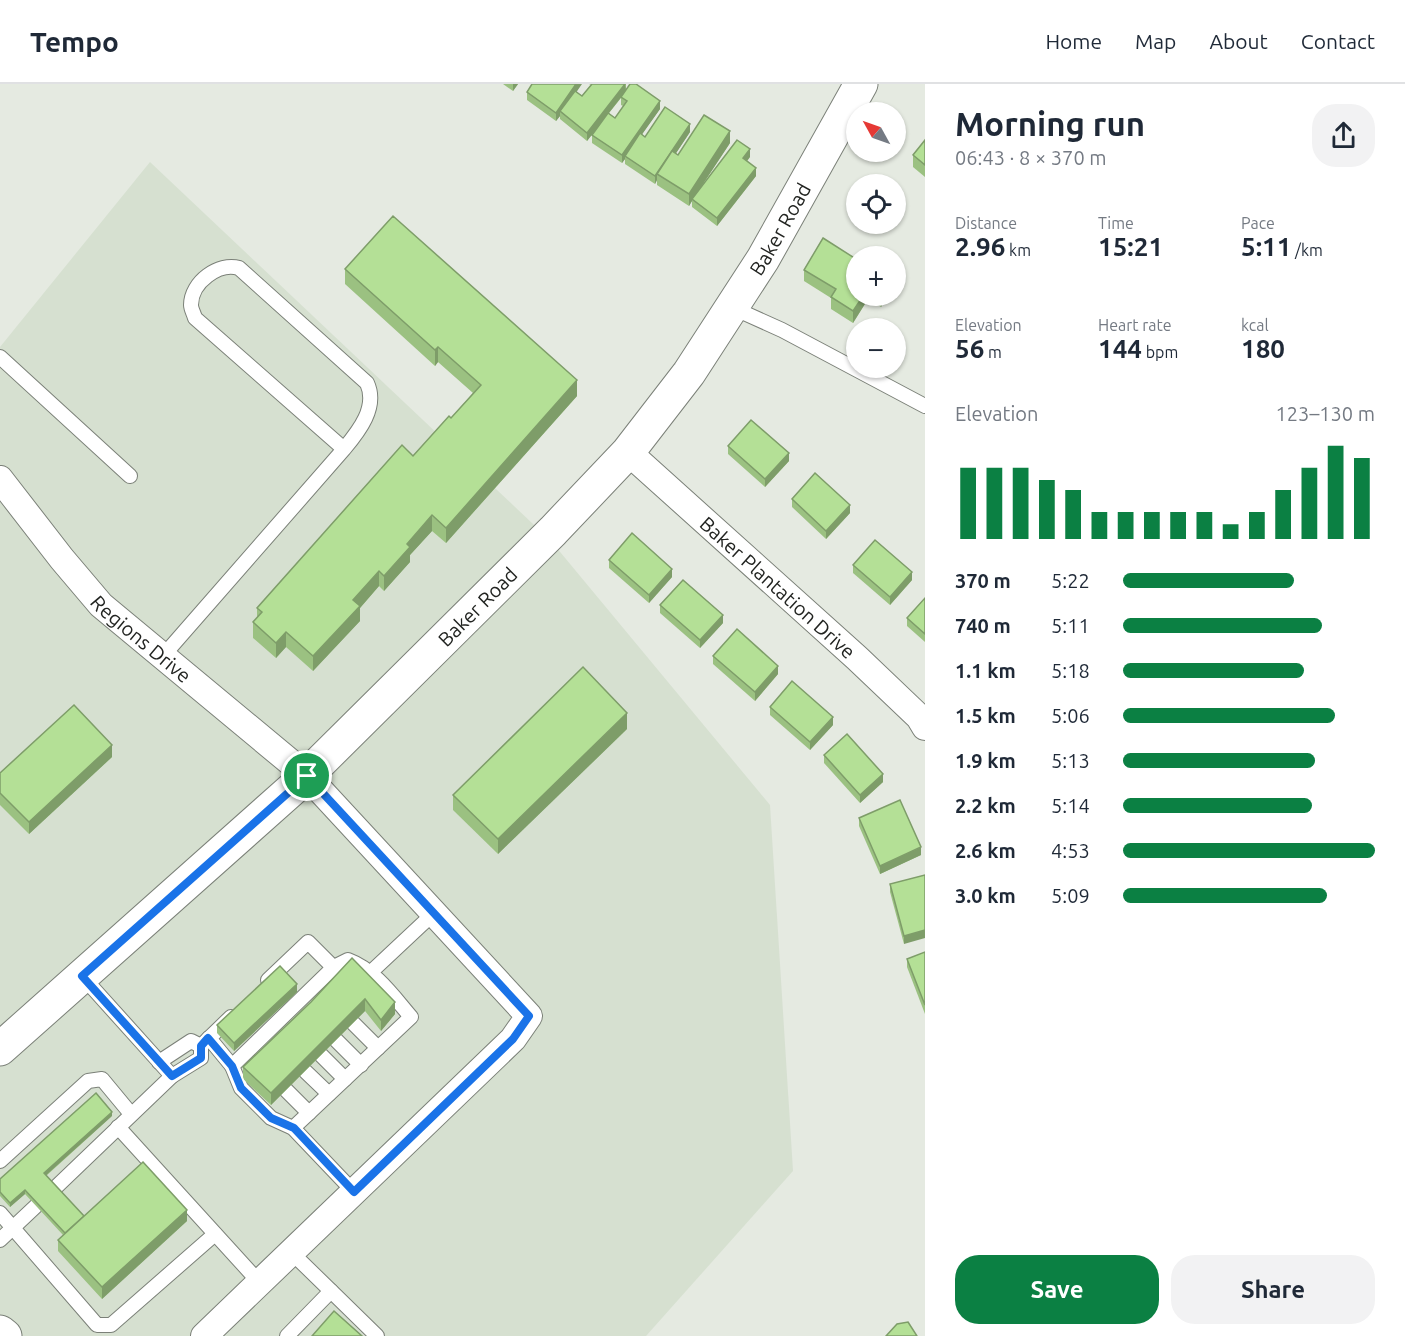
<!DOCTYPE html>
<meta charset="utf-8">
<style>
body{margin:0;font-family:Ubuntu,sans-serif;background:#f2f2f3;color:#1f2937;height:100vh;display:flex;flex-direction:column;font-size:22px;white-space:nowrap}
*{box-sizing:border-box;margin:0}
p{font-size:20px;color:#747a83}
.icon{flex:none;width:33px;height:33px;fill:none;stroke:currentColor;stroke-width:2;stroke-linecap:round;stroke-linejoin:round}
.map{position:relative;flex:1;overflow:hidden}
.drawer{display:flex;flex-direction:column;background:#fff;width:480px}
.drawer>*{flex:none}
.needle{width:39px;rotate:310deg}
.buttons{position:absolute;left:846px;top:18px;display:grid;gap:12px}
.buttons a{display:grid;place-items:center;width:60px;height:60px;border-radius:50%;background:#fff;box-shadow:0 2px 4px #0004;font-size:30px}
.pin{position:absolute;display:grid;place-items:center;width:51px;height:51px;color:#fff;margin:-26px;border:3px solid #fff;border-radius:50%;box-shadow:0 2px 6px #0007}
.round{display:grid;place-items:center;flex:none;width:63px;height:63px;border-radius:24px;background:#f2f2f3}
.head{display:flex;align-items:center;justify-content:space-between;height:102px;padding:0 30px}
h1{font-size:33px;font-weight:700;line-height:45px}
.stats{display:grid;grid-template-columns:repeat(3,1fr);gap:9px;height:102px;padding:6px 30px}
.stats div{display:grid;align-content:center}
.stats b{font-size:26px;font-weight:700}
.stats small{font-size:16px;font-weight:400}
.stats p{font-size:16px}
.chart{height:168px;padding:12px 30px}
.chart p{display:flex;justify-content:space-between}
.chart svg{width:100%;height:108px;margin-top:6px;stroke:#0b8043;stroke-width:6}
.action{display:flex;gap:12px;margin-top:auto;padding:12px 30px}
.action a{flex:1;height:69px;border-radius:24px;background:#0b8043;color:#fff;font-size:24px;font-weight:700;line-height:69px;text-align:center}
.action a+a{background:#f2f2f3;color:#1f2937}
ul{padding:0 30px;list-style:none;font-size:20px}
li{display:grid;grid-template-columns:96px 72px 1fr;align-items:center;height:45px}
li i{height:15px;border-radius:8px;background:#0b8043}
header{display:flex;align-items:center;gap:36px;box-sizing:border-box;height:84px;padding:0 30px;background:#fff;border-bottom:2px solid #e0e1e3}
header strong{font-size:28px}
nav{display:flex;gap:33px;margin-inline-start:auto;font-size:21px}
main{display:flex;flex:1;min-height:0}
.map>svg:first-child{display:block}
</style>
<header>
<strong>Tempo</strong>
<nav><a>Home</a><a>Map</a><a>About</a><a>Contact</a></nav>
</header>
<main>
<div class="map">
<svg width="925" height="1252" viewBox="0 0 925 1252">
<rect width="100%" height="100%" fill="#e5eae1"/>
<polygon fill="#d6e0d0" points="150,78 551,457 770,721 793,1087 646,1252 0,1252 0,263"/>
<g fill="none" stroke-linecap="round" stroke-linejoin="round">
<defs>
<g id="service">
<polyline points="731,223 782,246 925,322"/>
<polyline points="0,273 130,392"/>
<path d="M163,572l181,-207c15,-18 34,-42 23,-66l-128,-115c-20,-6 -48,14 -48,37 0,4 3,9 4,13l149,131"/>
<polyline points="371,888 434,829"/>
<polyline points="268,896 308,858 340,890"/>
<polyline points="353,939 378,964"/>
<path d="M209,954l23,28 102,-99 14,-7c27,10 45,36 63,57l-118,111"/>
<polyline points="336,956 361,981"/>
<polyline points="321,971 345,995"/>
<polyline points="159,978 191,957 201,962"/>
<polyline points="232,982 241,1004 271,1034 293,1044 354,1108"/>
<polyline points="305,987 329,1010"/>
<polyline points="172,992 201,974 201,962 231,933"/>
<polyline points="286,1006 309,1029"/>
<polyline points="118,1043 259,1198"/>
<polyline points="0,1077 88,997 102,995 131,1030"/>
<polyline points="54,1105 172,992 82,892"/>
<polyline points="0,1129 97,1241 111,1241 215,1150"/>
<polyline points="0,1156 36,1122"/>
<polyline points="331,1207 377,1252"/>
<polyline points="287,1252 331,1207 291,1168"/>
</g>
<g id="minor">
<path id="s1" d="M628,368l229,206 62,59 6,10"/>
<path id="s2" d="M0,395l62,80 39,46 206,171 222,240 -16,23 -309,297"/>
</g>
<polyline id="tertiary" points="0,1248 5,1252"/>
<g id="secondary">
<path id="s3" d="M0,965l299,-266 254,-252 75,-79 61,-79 74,-114 98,-175"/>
</g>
</defs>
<use href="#service" stroke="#7b8078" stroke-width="16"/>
<use href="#minor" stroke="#7b8078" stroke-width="28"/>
<use href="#tertiary" stroke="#7b8078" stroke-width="35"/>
<use href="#secondary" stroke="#7b8078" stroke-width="35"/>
<use href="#service" stroke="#fff" stroke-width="14"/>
<use href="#minor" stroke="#fff" stroke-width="26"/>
<use href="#tertiary" stroke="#fff" stroke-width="33"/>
<use href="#secondary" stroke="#fff" stroke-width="33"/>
</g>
<g fill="#9bc181" fill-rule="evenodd">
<polygon points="503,0 518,0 513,7"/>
<path d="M589,0h37v5l34,20 -18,25 3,3 45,-5 -14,21 2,2 52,-12 -27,41 47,-27 -3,4 9,15 -39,50 -25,-19v-6l-3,5 -32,-21v-5l-2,4 -30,-20v-5l-3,4 -30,-20v-8l2,-3 -7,9 -27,-22v-3l-4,5 -29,-21v-8h49l6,4 9,-11zM621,14v7l2,1 -8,12 -6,-5z"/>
<polygon points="925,56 925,93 913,83 913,71"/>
<polygon points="345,185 577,312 446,459 432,447 410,471 410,478 384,507 379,502 360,524 360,537 313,587 286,563 276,574 253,554 253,538 257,534 257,524 451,334 473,309 438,278 435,282 345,200"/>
<polygon points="804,186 856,212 887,212 881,223 868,215 853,239 831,225 831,214 804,197"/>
<polygon points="728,362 789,377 765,403 728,370"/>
<polygon points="792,415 850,429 826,455 792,423"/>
<polygon points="609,476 672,493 649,519 609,484"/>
<polygon points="853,481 912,496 890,521 853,489"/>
<polygon points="925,514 925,558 907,542 907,534"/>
<polygon points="660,521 723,539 700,564 660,529"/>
<polygon points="713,572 778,590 755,617 713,580"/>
<polygon points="770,623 833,641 810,666 770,631"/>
<polygon points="627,645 498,770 453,726 453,711"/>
<polygon points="824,671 883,698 860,719 824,679"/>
<polygon points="112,673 29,750 0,721 0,689"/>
<polygon points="859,734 921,771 880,790 859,742"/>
<polygon points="925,791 904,860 890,808 890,800"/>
<polygon points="925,868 925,930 907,883 907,875"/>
<polygon points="352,874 395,930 381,947 365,927 271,1021 243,995 243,983 311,918"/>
<polygon points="297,908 234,967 217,949 217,941"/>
<polygon points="112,1032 46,1092 84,1132 187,1137 102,1215 58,1167 58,1156 63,1151 25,1110 10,1123 0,1112 0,1095"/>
</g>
<g fill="#7e9d69">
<polygon points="513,0 518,0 513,7"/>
<polygon points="576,0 582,0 562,29 560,27 560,32 556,37 556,29"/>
<polygon points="625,0 626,7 587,57 587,49"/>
<polygon points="660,17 660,25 626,73 625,72 625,75 622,79 622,71"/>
<polygon points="690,40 690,48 661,92 657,90 657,96 655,100 655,92"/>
<polygon points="730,47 730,59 693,115 692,115 692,117 689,122 689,110"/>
<polygon points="750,65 750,73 743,82 743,74"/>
<polygon points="756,84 756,92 717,142 717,134"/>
<polygon points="863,212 868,212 868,215 853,239 853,227"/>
<polygon points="881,212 887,212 881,223"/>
<polygon points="438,263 438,278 435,282 435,266"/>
<polygon points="577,296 577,312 446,459 446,444"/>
<polygon points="789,369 789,377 765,403 765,395"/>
<polygon points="850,421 850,429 826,455 826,447"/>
<polygon points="432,431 432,447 410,471 410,478 384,507 384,492 407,460"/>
<polygon points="672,485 672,493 649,519 649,511"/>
<polygon points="379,487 379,502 360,524 360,537 313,587 313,572 353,516"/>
<polygon points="912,488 912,496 890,521 890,513"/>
<polygon points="723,531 723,539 700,564 700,556"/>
<polygon points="286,548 286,563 276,574 276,559"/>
<polygon points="778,582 778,590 755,617 755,608"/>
<polygon points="627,629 627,645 498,770 498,755"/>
<polygon points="833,633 833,641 810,666 810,658"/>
<polygon points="112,661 112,673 29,750 29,738"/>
<polygon points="883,690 883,698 860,719 860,711"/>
<polygon points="921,763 921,771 880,790 880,782"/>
<polygon points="925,846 925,854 904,860 904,852"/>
<polygon points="297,900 297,908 234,967 234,959"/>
<polygon points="365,915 365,927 271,1021 271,1009"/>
<polygon points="395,918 395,930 381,947 381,936"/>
<polygon points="112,1028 112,1032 44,1093 44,1089"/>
<polygon points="25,1106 25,1110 10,1123 10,1119"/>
<polygon points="187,1126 187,1137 102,1215 102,1203"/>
</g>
<g fill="#b4e096" stroke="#7e9d69" stroke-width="1.5">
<polygon points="532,0 576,0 556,29 527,8"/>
<polygon points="592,0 625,0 587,49 560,27 575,7 582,12"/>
<polygon points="630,0 636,0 660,17 622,71 592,51 608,29 615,34 627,17 621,13"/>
<polygon points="665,23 690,40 655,92 625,72 640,49 645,53"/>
<polygon points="704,31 730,47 689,110 657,90 672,67 678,71"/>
<polygon points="737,56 750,65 743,74 756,84 717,134 692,115"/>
<polygon points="925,56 925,81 913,71"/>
<polygon points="393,132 577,296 446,444 432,431 407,460 410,463 384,492 379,487 353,516 360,522 313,572 286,548 276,559 253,538 262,528 257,524 402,361 413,372 449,332 451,334 481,301 438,263 435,266 345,185"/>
<polygon points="823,154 856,175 856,212 863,212 853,227 831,213 836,205 804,186"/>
<polygon points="751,336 789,369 765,395 728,362"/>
<polygon points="815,389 850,421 826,447 792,415"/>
<polygon points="632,449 672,485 649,511 609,476"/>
<polygon points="875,456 912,488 890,513 853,481"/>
<polygon points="683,496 723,531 700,556 660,521"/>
<polygon points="925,514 925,550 907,534"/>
<polygon points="737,545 778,582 755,608 713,572"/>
<polygon points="583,583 627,629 498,755 453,711"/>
<polygon points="792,597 833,633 810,658 770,623"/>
<polygon points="74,621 112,661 29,738 0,709 0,689"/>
<polygon points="847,650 883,690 860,711 824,671"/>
<polygon points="900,716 921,763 880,782 859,734"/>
<polygon points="925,791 925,846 904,852 890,800"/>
<polygon points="925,868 925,921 907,875"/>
<polygon points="352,874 395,918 381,936 365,915 271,1009 243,983 311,918"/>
<polygon points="280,882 297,900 234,959 217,941"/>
<polygon points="96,1009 112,1028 44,1089 84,1132 65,1149 25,1106 10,1119 0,1108 0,1095"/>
<polygon points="143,1078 187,1126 102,1203 58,1156"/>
<polygon points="334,1227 362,1252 312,1252"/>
<polygon points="908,1238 917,1252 886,1252 897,1240"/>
</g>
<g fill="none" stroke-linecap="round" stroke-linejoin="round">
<defs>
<polygon id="route" points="307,692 529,932 513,955 354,1108 294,1044 271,1034 241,1004 232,982 208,954 201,962 201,974 172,992 82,892"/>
</defs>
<use href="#route" stroke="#fff" stroke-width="12"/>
<use href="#route" stroke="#1a73e8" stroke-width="8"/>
</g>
<g text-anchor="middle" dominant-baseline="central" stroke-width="4.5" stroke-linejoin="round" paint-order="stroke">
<g font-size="20" fill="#222421" stroke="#fff">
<text stroke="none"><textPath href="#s3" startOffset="1137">Baker Road</textPath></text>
<text stroke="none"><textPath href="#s1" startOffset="202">Baker Plantation Drive</textPath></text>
<text stroke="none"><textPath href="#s3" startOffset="651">Baker Road</textPath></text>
<text stroke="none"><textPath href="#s2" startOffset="214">Regions Drive</textPath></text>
</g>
</g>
</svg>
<div class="buttons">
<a><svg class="needle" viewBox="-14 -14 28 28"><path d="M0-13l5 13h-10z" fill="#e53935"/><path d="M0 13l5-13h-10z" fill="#747a83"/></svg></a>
<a><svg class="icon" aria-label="locate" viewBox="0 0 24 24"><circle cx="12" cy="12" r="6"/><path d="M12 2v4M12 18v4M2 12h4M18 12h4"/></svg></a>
<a>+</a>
<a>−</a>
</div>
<div class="pin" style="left:307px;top:692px;background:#1e9e55"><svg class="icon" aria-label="arrive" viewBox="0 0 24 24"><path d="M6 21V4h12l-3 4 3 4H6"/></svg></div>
</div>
<section class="drawer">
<div class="head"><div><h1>Morning run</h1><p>06:43 · 8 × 370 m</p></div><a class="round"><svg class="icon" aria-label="share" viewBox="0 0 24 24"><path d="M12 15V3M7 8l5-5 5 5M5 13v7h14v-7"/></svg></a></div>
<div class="stats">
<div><p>Distance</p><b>2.96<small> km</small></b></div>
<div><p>Time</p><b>15:21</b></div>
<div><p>Pace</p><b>5:11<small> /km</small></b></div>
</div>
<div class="stats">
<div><p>Elevation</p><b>56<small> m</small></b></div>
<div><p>Heart rate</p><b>144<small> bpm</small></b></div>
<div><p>kcal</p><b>180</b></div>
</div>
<div class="chart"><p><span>Elevation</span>123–130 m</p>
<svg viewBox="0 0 160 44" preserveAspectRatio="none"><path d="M5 44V15M15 44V15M25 44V15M35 44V20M45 44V24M55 44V33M65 44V33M75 44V33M85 44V33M95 44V33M105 44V38M115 44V33M125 44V24M135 44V15M145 44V6M155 44V11"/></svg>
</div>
<ul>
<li><b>370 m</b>5:22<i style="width:68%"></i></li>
<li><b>740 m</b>5:11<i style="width:79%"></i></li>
<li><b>1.1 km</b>5:18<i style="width:72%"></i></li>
<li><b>1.5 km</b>5:06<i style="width:84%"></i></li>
<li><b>1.9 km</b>5:13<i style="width:76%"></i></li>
<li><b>2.2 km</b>5:14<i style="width:75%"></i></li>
<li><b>2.6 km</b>4:53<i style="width:100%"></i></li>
<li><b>3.0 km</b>5:09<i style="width:81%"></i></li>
</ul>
<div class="action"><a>Save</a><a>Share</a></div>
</section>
</main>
